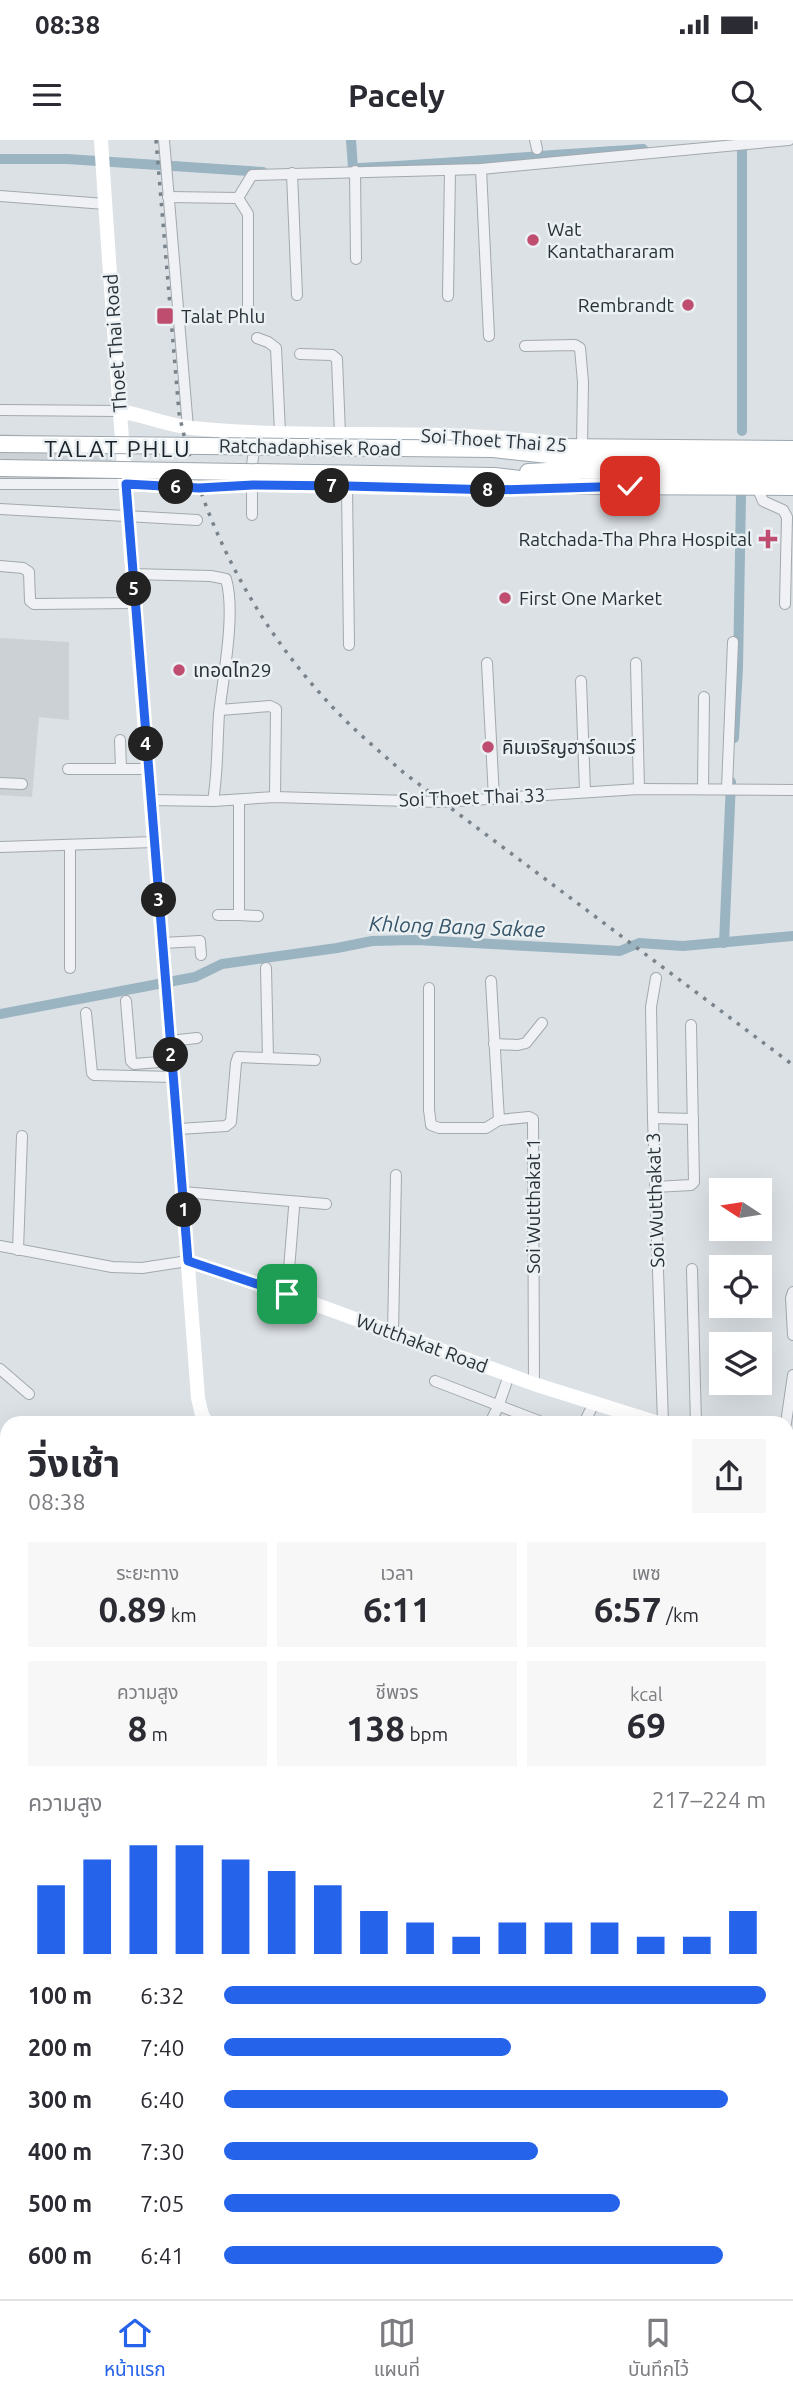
<!DOCTYPE html>
<html lang="th">
<meta charset="utf-8">
<style>
body{margin:0;font-family:Ubuntu,"Noto Sans Thai",sans-serif;background:#f7f7f7;color:#2b2b33;height:100vh;display:flex;flex-direction:column;font-size:26px;white-space:nowrap}
*{box-sizing:border-box;margin:0}
p{font-size:23px;color:#7c7c81}
.icon{flex:none;width:38px;height:38px;fill:none;stroke:currentColor;stroke-width:2;stroke-linecap:round;stroke-linejoin:round}
.map{position:relative;flex:1;overflow:hidden}
.sheet{position:absolute;left:0px;top:1276px;width:794px;height:884px;display:flex;flex-direction:column;background:#fff;border-radius:21px 21px 0 0;box-shadow:0 7px 28px #0002}
.sheet>*{flex:none}
.needle{width:46px;rotate:282deg}
.controls{position:absolute;left:709px;top:1038px;display:grid;gap:14px}
.controls a{display:grid;place-items:center;width:63px;height:63px;border-radius:0px;background:#fff;box-shadow:0 7px 28px #0002;font-size:35px}
.pin{position:absolute;display:grid;place-items:center;width:60px;height:60px;color:#fff;margin:-30px;border-radius:14px;box-shadow:0 4px 10px #0006}
.km{position:absolute;width:35px;height:35px;margin:-18px;border-radius:50%;background:#222;color:#fff;font-size:19px;line-height:35px;text-align:center}
.round{display:grid;place-items:center;flex:none;width:74px;height:74px;border-radius:0px;background:#f7f7f7}
.head{display:flex;align-items:center;justify-content:space-between;height:119px;padding:0 28px}
h1{font-size:38px;font-weight:700;line-height:52px}
.metrics{display:grid;grid-template-columns:repeat(3,1fr);gap:10px;height:119px;padding:7px 28px}
.metrics div{display:grid;align-content:center;border-radius:0px;background:#f7f7f7;text-align:center}
.metrics b{font-size:35px;font-weight:700}
.metrics small{font-size:19px;font-weight:400}
.metrics p{font-size:19px}
.chart{height:196px;padding:14px 28px}
.chart p{display:flex;justify-content:space-between}
.chart svg{width:100%;height:126px;margin-top:7px;stroke:#2563eb;stroke-width:6}
ul{padding:0 28px;list-style:none;font-size:23px}
li{display:grid;grid-template-columns:112px 84px 1fr;align-items:center;height:52px}
li i{height:18px;border-radius:9px;background:#2563eb}
.status{display:flex;justify-content:space-between;align-items:center;height:49px;padding:0 35px;background:#fff;direction:ltr}
.status svg{height:19px;fill:currentColor}
header{display:flex;justify-content:space-between;align-items:center;height:91px;padding:0 28px;background:#fff;font-size:32px;font-weight:700}
.dock{display:flex;justify-content:space-around;align-items:center;height:98px;border-top:2px solid #e1e1e2;background:#fff;font-size:19px;color:#7c7c81}
.dock a{display:grid;justify-items:center;gap:4px}
.dock .current{color:#2563eb}
.map>svg:first-child{display:block}
</style>
<div class="status"><b>08:38</b><svg viewBox="0 0 49 12"><path d="M0 12V9h3v3zM5 12V6h3v6zM10 12V3h3v9zM15 12V0h3v12zM26 1h20v11H26zM47 4h2v5h-2z"/></svg></div>
<header><svg class="icon" aria-label="menu" viewBox="0 0 24 24"><path d="M4 6h16M4 12h16M4 18h16"/></svg>Pacely<svg class="icon" aria-label="search" viewBox="0 0 24 24"><circle cx="10" cy="10" r="6"/><path d="M15 15l6 6"/></svg></header>
<div class="map">
<svg width="793" height="2159" viewBox="0 0 793 2159">
<rect width="100%" height="100%" fill="#dce1e5"/>
<g fill="#cbd1d5">
<polygon points="0,294 111,298 112,343 0,341"/>
<polygon points="0,498 69,502 69,580 39,577 32,657 0,655"/>
</g>
<g fill="none" stroke-linecap="round" stroke-linejoin="round">
<g stroke="#9bb4c2" stroke-width="10">
<polyline points="351,0 353,28"/>
<polyline points="0,19 67,19 263,32"/>
<path d="M359,28c95,-5 189,-13 284,-19"/>
<polyline points="742,291 742,0"/>
<polyline points="734,598 738,528 741,356"/>
<polyline points="724,803 731,642"/>
<polyline points="0,874 195,837 222,824 337,808 372,801 416,800 620,811 639,803 683,806 793,796"/>
<polyline points="0,1968 7,1939"/>
<polyline points="253,2159 255,2152"/>
<polyline points="491,2159 495,2152"/>
</g>
<g stroke="#9bb4c2" stroke-width="19">
<polyline points="0,1378 7,1386"/>
<polyline points="788,1845 793,1847"/>
</g>
<defs>
<g id="street">
<polyline points="164,0 188,288"/>
<polyline points="535,0 537,9"/>
<polyline points="481,29 489,196"/>
<polyline points="355,31 356,119"/>
<polyline points="292,33 297,155"/>
<polyline points="0,56 105,64"/>
<polyline points="168,57 238,58 252,35 481,29 789,0"/>
<polyline points="238,58 248,74 248,170"/>
<polyline points="448,156 450,30"/>
<polyline points="257,198 268,202 276,208 280,292"/>
<polyline points="525,206 575,205 580,208 583,242 582,306"/>
<polyline points="300,214 332,215 337,219 340,294"/>
<polyline points="0,270 119,271"/>
<polyline points="0,344 126,344"/>
<polyline points="347,346 349,505"/>
<polyline points="757,347 763,361 783,370 787,377 785,464"/>
<polyline points="0,369 197,380"/>
<polyline points="252,375 252,325 255,302"/>
<polyline points="0,426 23,428 29,432 30,461 34,464 135,463"/>
<path d="M132,434l79,2 15,3c10,34 -3,98 -7,135 -2,29 -1,58 -6,87"/>
<polyline points="487,523 494,658"/>
<polyline points="636,523 639,649"/>
<polyline points="581,541 585,652"/>
<polyline points="220,570 270,566 276,569 275,657"/>
<polyline points="120,600 121,629"/>
<polyline points="68,629 148,629"/>
<polyline points="0,643 22,644"/>
<polyline points="727,648 733,502"/>
<polyline points="703,649 704,557"/>
<polyline points="151,660 213,661 275,657 441,662 639,649 793,650"/>
<polyline points="0,707 154,702"/>
<polyline points="70,707 70,828"/>
<polyline points="218,775 239,775 239,660"/>
<polyline points="239,775 258,776"/>
<polyline points="162,803 200,801 201,815"/>
<polyline points="266,828 268,918"/>
<polyline points="656,838 651,867 653,978 663,1283"/>
<polyline points="491,841 499,980 529,977 533,979 534,1244"/>
<polyline points="429,848 429,970 431,985 439,988 486,988 499,980"/>
<polyline points="126,861 131,921 134,924 172,921"/>
<polyline points="86,873 92,933 94,935 173,937"/>
<polyline points="170,901 197,898"/>
<polyline points="494,904 518,905 526,903 542,883"/>
<polyline points="653,978 693,979"/>
<polyline points="179,989 226,986 231,982 236,923 238,917 315,920"/>
<polyline points="655,1047 691,1045 694,1042 691,885"/>
<polyline points="183,1052 326,1064"/>
<polyline points="0,1106 112,1127 142,1128 188,1121"/>
<polyline points="18,1110 22,996"/>
<polyline points="692,1129 696,1283"/>
<polyline points="793,1152 791,1158 793,1195"/>
<polyline points="287,1154 294,1068"/>
<polyline points="393,1193 396,1035"/>
<polyline points="0,1229 29,1254"/>
<polyline points="435,1241 544,1283"/>
<polyline points="490,1283 498,1267 509,1235"/>
<polyline points="584,1283 594,1263"/>
<polyline points="786,1283 793,1235"/>
<polyline points="788,1339 793,1331"/>
<polyline points="788,1490 793,1481"/>
<polyline points="0,1511 7,1500"/>
<polyline points="788,1540 793,1544"/>
<polyline points="788,1625 793,1617"/>
<polyline points="788,1705 793,1698"/>
<polyline points="0,1729 7,1729"/>
<polyline points="788,1746 793,1749"/>
<polyline points="0,1785 6,1782 7,1778"/>
<polyline points="788,2011 793,1998"/>
<polyline points="788,2072 793,2075"/>
<polyline points="0,2086 7,2087"/>
<polyline points="213,2159 215,2152"/>
<polyline points="266,2159 268,2152"/>
</g>
<g id="primary">
<polyline points="550,307 793,309"/>
<polyline points="493,309 567,317 793,321"/>
<polyline points="528,332 567,330 793,334"/>
<polyline points="494,336 579,346 793,347"/>
</g>
</defs>
<use href="#street" stroke="#a2a9ae" stroke-width="12"/>
<use href="#primary" stroke="#9da7af" stroke-width="18"/>
<use href="#street" stroke="#eff1f4" stroke-width="10"/>
<g stroke="#fff" stroke-width="14">
<path d="M101,0c27,420 66,838 97,1258l4,17 5,8"/>
<path d="M119,271c25,4 48,14 73,17 123,12 248,-1 371,16"/>
<polyline points="126,344 199,348 253,345 497,350 553,347"/>
<polyline points="188,1121 287,1154 534,1244 658,1283"/>
<polyline points="788,1324 793,1325"/>
<polyline points="114,2159 115,2152"/>
</g>
<use href="#primary" stroke="#fff" stroke-width="16"/>
<path stroke="#78838c" stroke-width="3.5" stroke-dasharray="3.5 7" stroke-linecap="butt" d="M156,0l23,273c22,107 73,206 147,287 24,27 52,50 78,73l389,292"/>
<defs>
<g id="primary-bridge">
<polyline points="0,304 493,309"/>
<polyline points="0,328 494,336"/>
</g>
</defs>
<use href="#primary-bridge" stroke="#9da7af" stroke-width="18" stroke-linecap="butt"/>
<use href="#primary-bridge" stroke="#fff" stroke-width="16"/>
</g>
<g fill="none" stroke-linecap="round" stroke-linejoin="round">
<defs>
<polyline id="route" points="287,1154 188,1121 126,344 199,348 253,345 347,346 497,350 630,346"/>
</defs>
<use href="#route" stroke="#fff" stroke-width="14"/>
<use href="#route" stroke="#2563eb" stroke-width="9"/>
</g>
<g fill="#be4d70" stroke="#ebf0f3" stroke-width="2.5">
<circle cx="533" cy="100" r="7"/>
<circle cx="688" cy="165" r="7"/>
<rect x="156" y="167" width="18" height="18" rx="3.5"/>
<path d="M764.5 388.5h7v7h7v7h-7v7h-7v-7h-7v-7h7z"/>
<circle cx="505" cy="458" r="7"/>
<circle cx="179" cy="530" r="7"/>
<circle cx="488" cy="607" r="7"/>
</g>
<g text-anchor="middle" dominant-baseline="central" stroke-width="5" stroke-linejoin="round" paint-order="stroke">
<g font-size="19" fill="#283139" stroke="#ebf0f3" text-anchor="start">
<text x="547" y="89">Wat<tspan x="547" dy="22">Kantathararam</tspan></text>
<text x="674" y="165" text-anchor="end">Rembrandt</text>
<text x="181" y="176">Talat Phlu</text>
<text x="752" y="399" text-anchor="end">Ratchada-Tha Phra Hospital</text>
<text x="519" y="458">First One Market</text>
<text x="193" y="530">เทอดไท29</text>
<text x="502" y="607">คิมเจริญฮาร์ดแวร์</text>
</g>
<g font-size="19" fill="#283139" stroke="#ebf0f3">
<text transform="translate(115 203) rotate(-94)">Thoet Thai Road</text>
<text transform="translate(494 300) rotate(4)">Soi Thoet Thai 25</text>
<text transform="translate(310 307) rotate(1)">Ratchadaphisek Road</text>
<text transform="translate(472 657) rotate(-2)">Soi Thoet Thai 33</text>
<text transform="translate(655 1060) rotate(-92)">Soi Wutthakat 3</text>
<text transform="translate(533 1066) rotate(-90)">Soi Wutthakat 1</text>
<text transform="translate(422 1203) rotate(20)">Wutthakat Road</text>
</g>
<g font-size="21" font-style="italic" fill="#365569" stroke="#ebf0f3">
<text transform="translate(457 786) rotate(2)">Khlong Bang Sakae</text>
</g>
<g font-size="23" letter-spacing="2" fill="#1a222a" stroke="#ebf0f3">
<text x="118" y="308">TALAT PHLU</text>
</g>
</g>
</svg>
<div class="controls">
<a><svg class="needle" viewBox="-14 -14 28 28"><path d="M0-13l5 13h-10z" fill="#e53935"/><path d="M0 13l5-13h-10z" fill="#7c7c81"/></svg></a>
<a><svg class="icon" aria-label="locate" viewBox="0 0 24 24"><circle cx="12" cy="12" r="6"/><path d="M12 2v4M12 18v4M2 12h4M18 12h4"/></svg></a>
<a><svg class="icon" aria-label="layers" viewBox="0 0 24 24"><path d="M12 4l9 5-9 5-9-5zM3 14l9 5 9-5"/></svg></a>
</div>
<div class="pin" style="left:287px;top:1154px;background:#1e9e55"><svg class="icon" aria-label="arrive" viewBox="0 0 24 24"><path d="M6 21V4h12l-3 4 3 4H6"/></svg></div>
<div class="pin" style="left:630px;top:346px;background:#d93025"><svg class="icon" aria-label="check" viewBox="0 0 24 24"><path d="M5 12l5 5 9-10"/></svg></div>
<b class="km" style="left:184px;top:1070px">1</b>
<b class="km" style="left:171px;top:915px">2</b>
<b class="km" style="left:159px;top:760px">3</b>
<b class="km" style="left:146px;top:604px">4</b>
<b class="km" style="left:134px;top:449px">5</b>
<b class="km" style="left:176px;top:347px">6</b>
<b class="km" style="left:332px;top:346px">7</b>
<b class="km" style="left:488px;top:350px">8</b>
<section class="sheet">
<div class="head"><div><h1>วิ่งเช้า</h1><p>08:38</p></div><a class="round"><svg class="icon" aria-label="share" viewBox="0 0 24 24"><path d="M12 15V3M7 8l5-5 5 5M5 13v7h14v-7"/></svg></a></div>
<div class="metrics">
<div><p>ระยะทาง</p><b>0.89<small> km</small></b></div>
<div><p>เวลา</p><b>6:11</b></div>
<div><p>เพซ</p><b>6:57<small> /km</small></b></div>
</div>
<div class="metrics">
<div><p>ความสูง</p><b>8<small> m</small></b></div>
<div><p>ชีพจร</p><b>138<small> bpm</small></b></div>
<div><p>kcal</p><b>69</b></div>
</div>
<div class="chart"><p><span>ความสูง</span>217–224 m</p>
<svg viewBox="0 0 160 44" preserveAspectRatio="none"><path d="M5 44V20M15 44V11M25 44V6M35 44V6M45 44V11M55 44V15M65 44V20M75 44V29M85 44V33M95 44V38M105 44V33M115 44V33M125 44V33M135 44V38M145 44V38M155 44V29"/></svg>
</div>
<ul>
<li><b>100 m</b>6:32<i style="width:100%"></i></li>
<li><b>200 m</b>7:40<i style="width:53%"></i></li>
<li><b>300 m</b>6:40<i style="width:93%"></i></li>
<li><b>400 m</b>7:30<i style="width:58%"></i></li>
<li><b>500 m</b>7:05<i style="width:73%"></i></li>
<li><b>600 m</b>6:41<i style="width:92%"></i></li>
</ul>
</section>
</div>
<nav class="dock">
<a class="current"><svg class="icon" aria-label="home" viewBox="0 0 24 24"><path d="M3 11l9-7 9 7M6 9v11h12V9"/></svg>หน้าแรก</a>
<a><svg class="icon" aria-label="map" viewBox="0 0 24 24"><path d="M3 6l6-2 6 2 6-2v14l-6 2-6-2-6 2zM9 4v14M15 6v14"/></svg>แผนที่</a>
<a><svg class="icon" aria-label="saved" viewBox="0 0 24 24"><path d="M7 4h10v16l-5-4-5 4z"/></svg>บันทึกไว้</a>
</nav>
